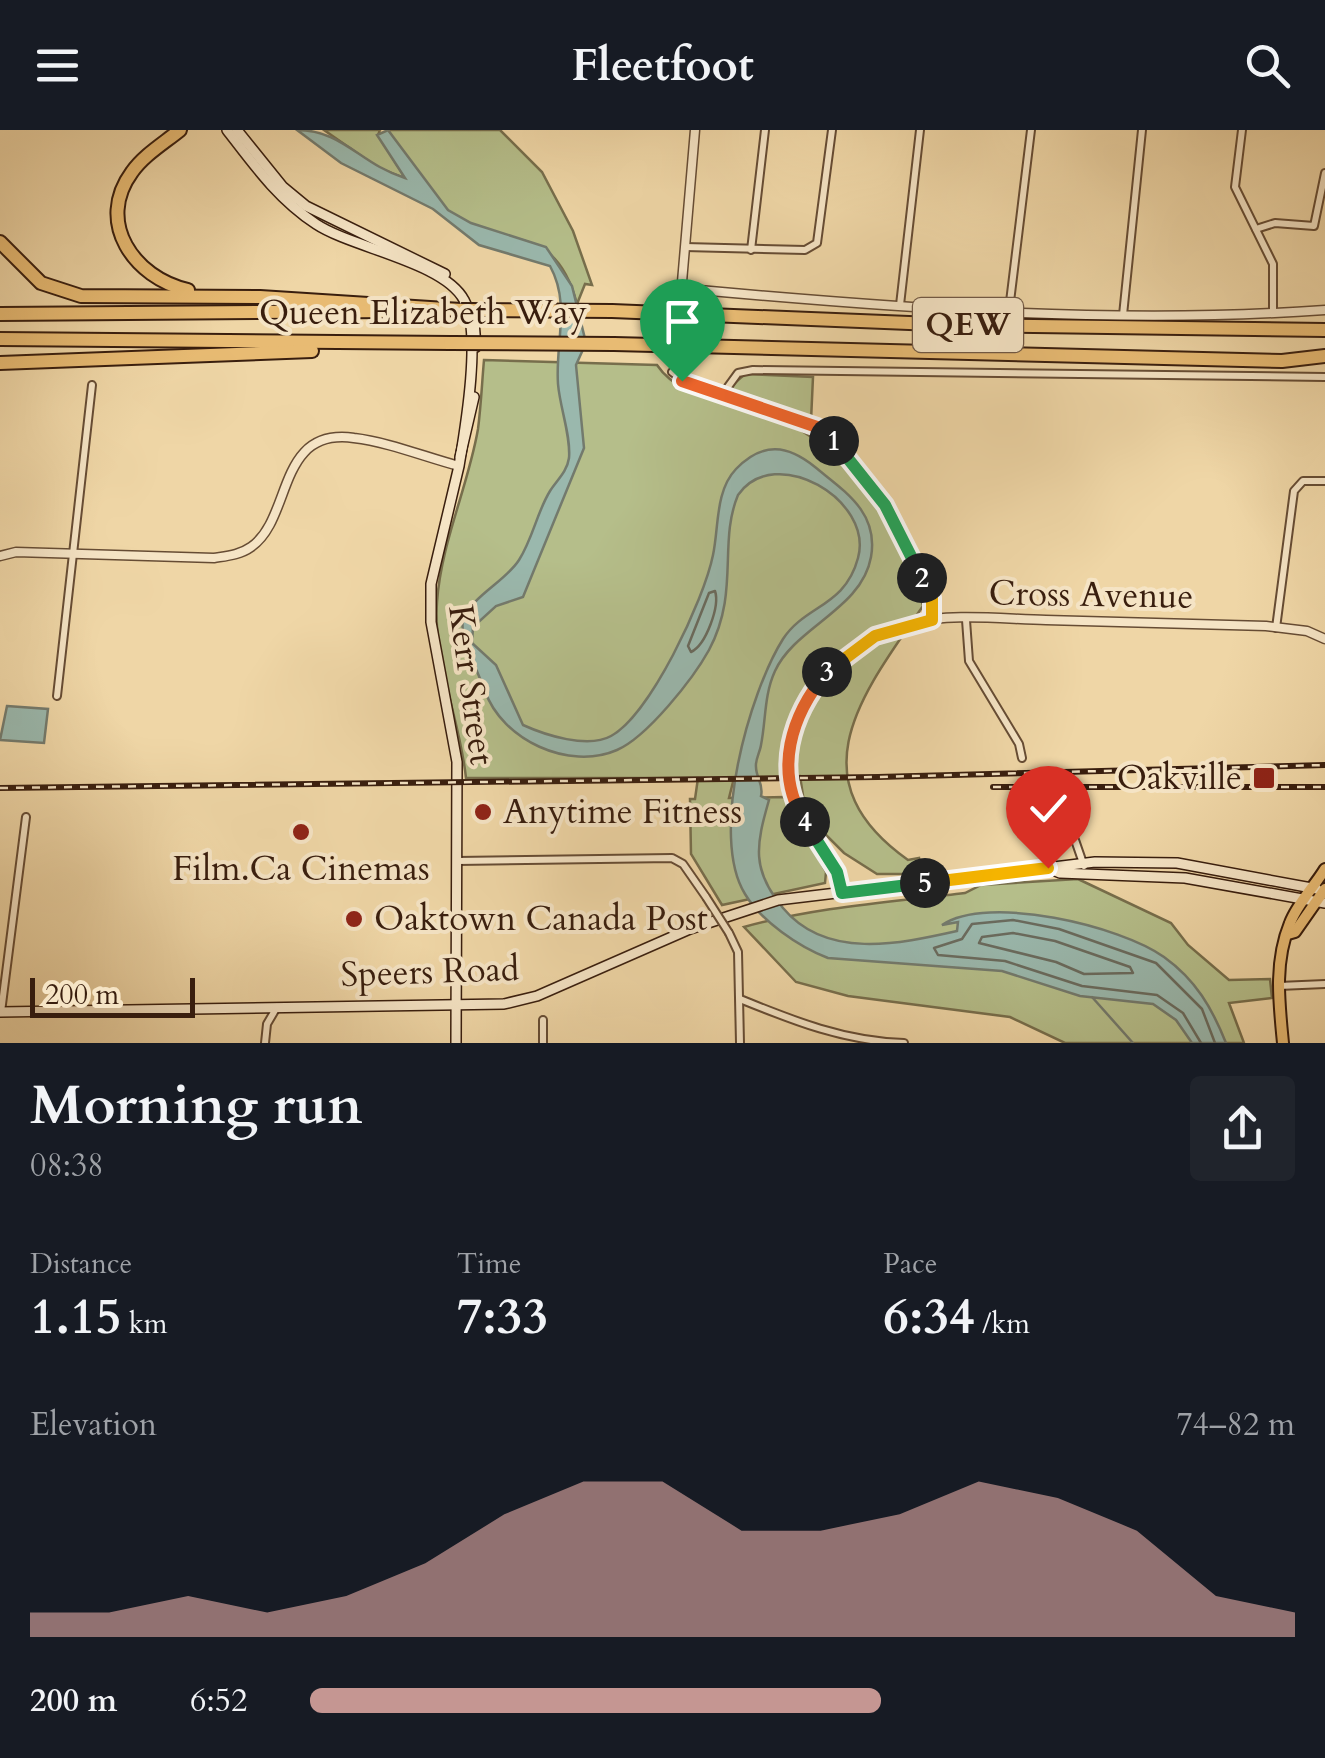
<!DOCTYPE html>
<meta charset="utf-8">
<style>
body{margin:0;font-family:Cardo,serif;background:#20242c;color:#f1f3f6;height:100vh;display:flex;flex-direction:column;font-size:38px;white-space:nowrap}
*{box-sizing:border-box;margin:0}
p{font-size:32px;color:#9ea1a6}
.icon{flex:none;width:55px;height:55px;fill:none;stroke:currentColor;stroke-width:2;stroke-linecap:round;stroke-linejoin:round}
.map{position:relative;height:913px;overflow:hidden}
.details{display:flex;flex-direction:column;background:#171b24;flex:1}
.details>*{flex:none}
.scale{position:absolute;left:30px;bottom:25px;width:165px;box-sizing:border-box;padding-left:10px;border:5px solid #391e0e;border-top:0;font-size:28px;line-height:35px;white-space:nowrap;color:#391e0e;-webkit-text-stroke:8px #f5e4c5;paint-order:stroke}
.pin{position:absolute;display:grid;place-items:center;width:85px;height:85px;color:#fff;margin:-102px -42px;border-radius:50% 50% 50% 0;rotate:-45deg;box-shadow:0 0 10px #0007}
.pin .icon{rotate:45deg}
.km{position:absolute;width:50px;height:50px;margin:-25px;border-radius:50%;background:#222;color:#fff;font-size:28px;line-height:50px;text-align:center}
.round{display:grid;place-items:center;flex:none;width:105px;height:105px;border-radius:10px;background:#20242c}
.headline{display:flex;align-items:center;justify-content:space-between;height:170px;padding:0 30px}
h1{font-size:55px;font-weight:700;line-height:75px}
.metrics{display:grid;grid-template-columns:repeat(3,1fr);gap:15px;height:170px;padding:10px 30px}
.metrics div{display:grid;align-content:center}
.metrics b{font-size:50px;font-weight:700}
.metrics small{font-size:28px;font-weight:400}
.metrics p{font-size:28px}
.chart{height:280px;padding:20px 30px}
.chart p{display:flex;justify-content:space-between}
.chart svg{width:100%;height:180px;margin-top:10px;fill:#c59692;opacity:.7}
ul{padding:0 30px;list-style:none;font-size:32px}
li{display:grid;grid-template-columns:160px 120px 1fr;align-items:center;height:75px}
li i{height:25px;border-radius:12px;background:#c59692}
header{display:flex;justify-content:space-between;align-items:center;height:130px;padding:0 30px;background:#171b24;font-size:45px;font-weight:700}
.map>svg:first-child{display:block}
</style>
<header><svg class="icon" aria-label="menu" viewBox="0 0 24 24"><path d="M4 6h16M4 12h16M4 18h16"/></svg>Fleetfoot<svg class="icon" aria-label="search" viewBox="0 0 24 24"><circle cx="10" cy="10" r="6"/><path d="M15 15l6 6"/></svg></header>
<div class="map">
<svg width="1325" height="913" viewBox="0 0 1325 913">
<rect width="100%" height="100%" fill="#efd6a6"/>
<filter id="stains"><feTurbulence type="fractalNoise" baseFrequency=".002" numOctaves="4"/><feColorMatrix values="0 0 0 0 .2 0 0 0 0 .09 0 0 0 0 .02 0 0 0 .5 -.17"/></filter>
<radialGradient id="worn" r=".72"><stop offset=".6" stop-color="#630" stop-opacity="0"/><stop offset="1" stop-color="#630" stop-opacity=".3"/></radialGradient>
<g fill="#b5be8a" stroke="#776e4c" stroke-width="2.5">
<polygon points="324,0 380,0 378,5 406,49 377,37"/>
<path d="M388,0h112l42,42 31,59 19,54 -7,-1 -8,20c-23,-87 -75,-51 -129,-93 -24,-20 -44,-54 -60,-81z"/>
<path d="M484,230l173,5c17,26 50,32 79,39 97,21 166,113 187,202 -61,88 -129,173 -15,254l11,-2 2,16h-44l-33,-21 -24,-24 -16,-27 -4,-26 -66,2 -5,20 55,-1 42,75 -1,11 -103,22 -31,-51 -1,-55h5l3,-21h-232c-6,-59 -33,-116 -29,-176 4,-59 31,-115 41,-173 3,-23 4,-47 6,-69z"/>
<polygon points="745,244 813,247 811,291 729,258"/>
<path d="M1078,749l93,44 17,22 41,35 41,-1 2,19 -43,5 15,40h-179l-55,-26 -162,-21 -52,-14 -52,-55c71,-20 147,-25 221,-34l16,-8z"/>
</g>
<g fill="#9ab8ad" stroke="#737a6d" stroke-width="2.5">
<path d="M297,0c46,0 63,34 108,48l-28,-43 11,-5 60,80 23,13 75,24 26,39 14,57 -10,22 8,83 -61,149 -27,9 -23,21 -1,16 24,22 27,60c22,10 65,24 88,11 39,-21 93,-136 102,-181 6,-28 2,-64 23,-86 27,-28 52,-24 79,-2 29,24 64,45 56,90 -9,52 -76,70 -96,114 -11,24 -9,49 -14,74 -1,7 -6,15 -5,22 0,11 8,17 5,29l8,4c-13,45 -18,70 14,108 43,52 116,36 174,23l1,-9 -16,3c46,-31 179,1 222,32 32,23 48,51 62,86h-34l-16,-23 -23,-16 -73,-8 -78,-25 -174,-13c-29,-11 -67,-37 -83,-64 -36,-58 4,-201 38,-255 22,-34 62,-32 75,-81 16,-58 -83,-116 -120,-63 -20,48 2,97 -29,155 -16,29 -62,87 -92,100 -48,21 -115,-10 -132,-59 -6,-17 -26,-56 -22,-70 8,-25 42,-39 56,-61 14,-22 18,-48 31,-69 7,-11 17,-19 19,-33 2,-22 -9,-50 -11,-74 -3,-41 13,-80 -8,-118l-71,-21 -46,-36 -92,-46z"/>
<polygon points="7,576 48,579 44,613 0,610"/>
</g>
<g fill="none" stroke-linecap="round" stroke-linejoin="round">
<g stroke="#6a6b5e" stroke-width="2.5">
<path d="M715,461c5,15 -9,54 -24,61l-3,-6 21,-53z"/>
<polygon points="1013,803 1055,811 1130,837 1133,843 1084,844 1056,832 979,813 982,807"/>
<polyline points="1201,913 1183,883 1157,865 1082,856 1005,831 938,825 934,818 962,809 972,794 1013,790 1059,799 1156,833 1202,879 1215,913"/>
</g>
<polyline stroke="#737a6d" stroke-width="2.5" points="1092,867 1133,913"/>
<defs>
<g id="minor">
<polyline points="1242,0 1235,57 1273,134 1273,183"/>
<polyline points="1256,99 1275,93 1314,96 1325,43"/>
<polyline points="685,117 805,120 817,113 832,0"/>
<polyline points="751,120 765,0"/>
<polyline points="900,175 920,0"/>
<polyline points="1009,180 1031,0"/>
<polyline points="1123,185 1142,0"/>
<path d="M672,242c38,32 99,32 143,54 43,22 119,147 117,194"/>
<polyline points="722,265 738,243 753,240 1325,247"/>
<polyline points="966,490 969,531 1019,614 1022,628"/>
<polyline points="1276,498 1294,361 1303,351 1325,351"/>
<polyline points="57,566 92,255"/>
<polyline points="1050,669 1075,710 1084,736"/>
<polyline points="457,731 672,728 683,734 706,767"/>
<polyline points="729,803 738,822 740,913"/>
<polyline points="1279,856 1325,854"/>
<path d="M740,869c54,22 104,42 164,44"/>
<polyline points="1,882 26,687"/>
<polyline points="543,890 543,913"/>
<polyline points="265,913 267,894 277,877"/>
</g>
<g id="tertiary">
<path d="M695,0l-13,152 6,7c210,19 426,36 637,21"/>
<path d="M0,426l16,-4 198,6c12,-2 26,-3 37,-11 42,-29 25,-120 103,-109 34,4 71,19 105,28"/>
<path d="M842,763c-6,-49 -56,-77 -54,-131 1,-67 58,-124 121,-139 43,-10 93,-4 137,-3 73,2 147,4 220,6l41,5 18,8"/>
</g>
<g id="secondary">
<path d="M227,0c27,35 51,69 89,94 36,24 128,38 148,76 18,32 1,130 -5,166l-28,118v38l26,140 -1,281"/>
<polyline points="237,0 283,57 306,76 445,144"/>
<polyline points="473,178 476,217"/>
<polyline points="460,327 474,267"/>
<polyline points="1048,738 1060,743 1185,748 1325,773"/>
<polyline points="0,882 504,874 537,866 690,799 778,770 1095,732 1177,733 1317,759"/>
</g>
<g id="primary">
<polyline points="1288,804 1295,802 1325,759"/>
<path d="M1283,913c-4,-41 -9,-81 7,-120 7,-19 24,-36 35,-54"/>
</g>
<g id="motorway">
<path d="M180,0c-16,13 -36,25 -48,42 -37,50 2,106 56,118"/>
<polyline points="0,112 41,153 81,166 260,167 461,180"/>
<polyline points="612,181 958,195 1325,200"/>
<polyline points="0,184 393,181"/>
<polyline points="0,209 450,213"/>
<polyline points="614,214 1282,231 1325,226"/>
<polyline points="0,233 312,221"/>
</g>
</defs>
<use href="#minor" stroke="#664c34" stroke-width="10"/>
<use href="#tertiary" stroke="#664c34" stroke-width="11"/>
<use href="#secondary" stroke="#391e0e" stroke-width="12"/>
<use href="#primary" stroke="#391e0e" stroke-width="14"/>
<use href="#motorway" stroke="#391e0e" stroke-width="16"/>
<use href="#minor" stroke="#f5e4c5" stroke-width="6"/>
<use href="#tertiary" stroke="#f5e4c5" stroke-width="8"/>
<use href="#secondary" stroke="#f5e4c5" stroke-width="9"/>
<use href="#primary" stroke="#e8bb73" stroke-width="10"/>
<use href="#motorway" stroke="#e8bb73" stroke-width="12"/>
<defs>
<g id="rail">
<polyline points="993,657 1325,657"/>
<polyline points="0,658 878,647 1325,635"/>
</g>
</defs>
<use href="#rail" stroke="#391e0e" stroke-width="6"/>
<use href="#rail" stroke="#f5e4c5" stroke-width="2.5" stroke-dasharray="8" stroke-linecap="butt"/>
<defs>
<polyline id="minor-bridge" points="706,767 729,803"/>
<g id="motorway-bridge">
<polyline points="461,180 612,181"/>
<polyline points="450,213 614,214"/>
</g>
</defs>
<use href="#minor-bridge" stroke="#664c34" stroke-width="10" stroke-linecap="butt"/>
<use href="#motorway-bridge" stroke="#391e0e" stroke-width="16" stroke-linecap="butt"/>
<use href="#minor-bridge" stroke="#f5e4c5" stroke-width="6"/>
<use href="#motorway-bridge" stroke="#e8bb73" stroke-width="12"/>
</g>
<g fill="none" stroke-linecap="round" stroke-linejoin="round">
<defs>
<polyline id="split-1" points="682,251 817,297 834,311"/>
<polyline id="split-2" points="834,311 885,375 922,448"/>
<polyline id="split-3" points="827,542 875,506 932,490 932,468 922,448"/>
<path id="split-4" d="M805,692c-32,-51 -14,-107 22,-150"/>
<polyline id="split-5" points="805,692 837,742 842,763 925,753"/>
<polyline id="split-6" points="925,753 1048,738"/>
</defs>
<use href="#split-1" stroke="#fff" stroke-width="20"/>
<use href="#split-2" stroke="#fff" stroke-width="20"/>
<use href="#split-3" stroke="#fff" stroke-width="20"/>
<use href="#split-4" stroke="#fff" stroke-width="20"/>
<use href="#split-5" stroke="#fff" stroke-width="20"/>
<use href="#split-6" stroke="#fff" stroke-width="20"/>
<use href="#split-1" stroke="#f0652b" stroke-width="12"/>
<use href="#split-2" stroke="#22a559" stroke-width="12"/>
<use href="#split-3" stroke="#f5b400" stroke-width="12"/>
<use href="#split-4" stroke="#f0652b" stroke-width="12"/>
<use href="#split-5" stroke="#22a559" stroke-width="12"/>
<use href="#split-6" stroke="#f5b400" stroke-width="12"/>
</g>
<g fill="#8f2418" stroke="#f5e4c5" stroke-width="4">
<rect x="1252" y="636" width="24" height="24" rx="5"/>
<circle cx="483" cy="682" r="10"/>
<circle cx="301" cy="702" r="10"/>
<circle cx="354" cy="789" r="10"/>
</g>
<g text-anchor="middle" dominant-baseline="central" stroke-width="8" stroke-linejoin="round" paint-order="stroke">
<rect fill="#f5e4c5" stroke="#715945" stroke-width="2.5" x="913" y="168" width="110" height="54" rx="8"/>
<g font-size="32" font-weight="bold" fill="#391e0e">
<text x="968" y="195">QEW</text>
</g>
<g font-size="35" fill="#391e0e" stroke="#f5e4c5">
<text x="423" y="183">Queen Elizabeth Way</text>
<text transform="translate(1091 465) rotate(1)">Cross Avenue</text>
<text transform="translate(471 555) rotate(82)">Kerr Street</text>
<text transform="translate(430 842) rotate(-2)">Speers Road</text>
</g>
<g font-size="35" fill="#391e0e" stroke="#f5e4c5" text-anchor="start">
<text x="1242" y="648" text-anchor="end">Oakville</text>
<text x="503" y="682">Anytime Fitness</text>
<text x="301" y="739" text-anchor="middle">Film.Ca Cinemas</text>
<text x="374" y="789">Oaktown Canada Post</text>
</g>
</g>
<rect width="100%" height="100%" filter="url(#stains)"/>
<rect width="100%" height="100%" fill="url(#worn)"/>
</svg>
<div class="scale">200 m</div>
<div class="pin" style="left:682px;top:251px;background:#1e9e55"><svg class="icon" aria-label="arrive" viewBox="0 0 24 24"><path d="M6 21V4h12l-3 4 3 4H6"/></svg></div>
<div class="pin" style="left:1048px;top:738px;background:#d93025"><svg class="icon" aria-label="check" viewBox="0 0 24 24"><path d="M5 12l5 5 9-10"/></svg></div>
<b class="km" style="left:834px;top:311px">1</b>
<b class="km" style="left:922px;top:448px">2</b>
<b class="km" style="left:827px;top:542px">3</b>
<b class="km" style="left:805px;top:692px">4</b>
<b class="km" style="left:925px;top:753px">5</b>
</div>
<section class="details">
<div class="headline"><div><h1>Morning run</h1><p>08:38</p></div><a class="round"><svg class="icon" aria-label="share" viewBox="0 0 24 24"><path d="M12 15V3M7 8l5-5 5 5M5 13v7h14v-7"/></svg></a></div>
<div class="metrics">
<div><p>Distance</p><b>1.15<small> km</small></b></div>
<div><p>Time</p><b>7:33</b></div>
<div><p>Pace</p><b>6:34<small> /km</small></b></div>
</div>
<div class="chart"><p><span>Elevation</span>74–82 m</p>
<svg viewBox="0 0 160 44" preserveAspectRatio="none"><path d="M0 44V38L10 38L20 34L30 38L40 34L50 26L60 14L70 6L80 6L90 18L100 18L110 14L120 6L130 10L140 18L150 34L160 38V44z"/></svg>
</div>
<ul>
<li><b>200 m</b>6:52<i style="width:58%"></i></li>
</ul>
</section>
